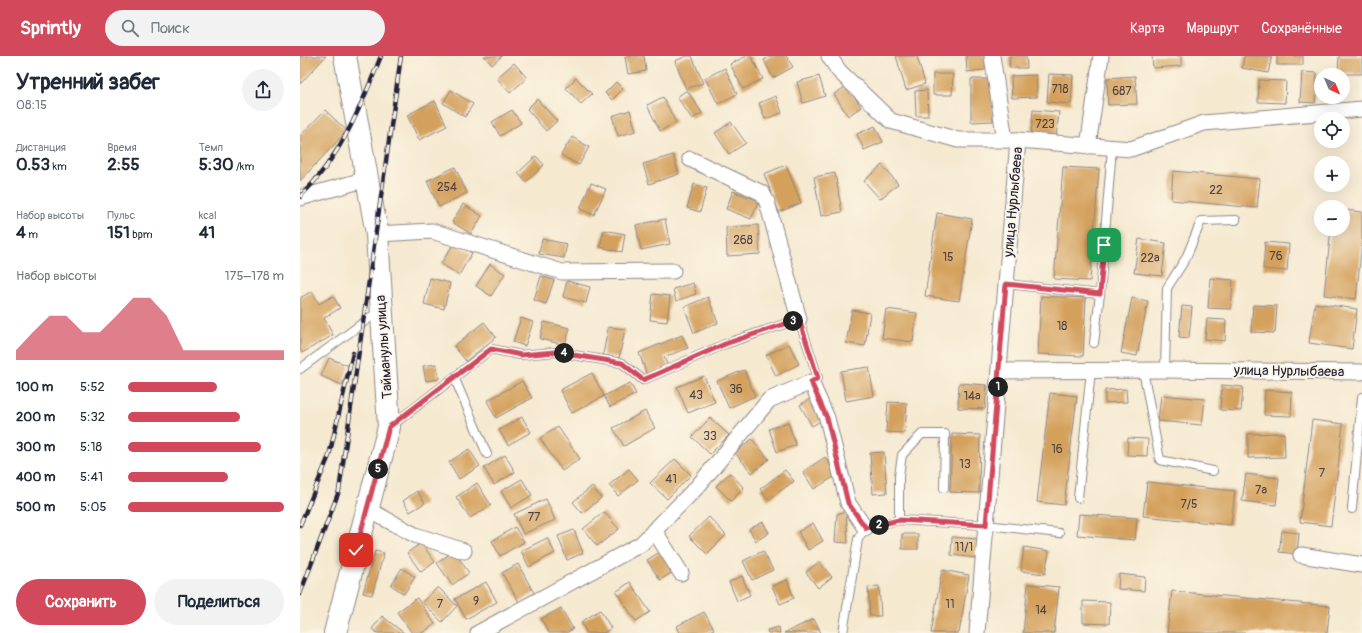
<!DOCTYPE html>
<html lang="ru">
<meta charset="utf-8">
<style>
body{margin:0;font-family:Pangolin,sans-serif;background:#f2f2f3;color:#1f2937;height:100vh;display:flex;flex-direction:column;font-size:15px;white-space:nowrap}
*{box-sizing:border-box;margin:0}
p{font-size:13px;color:#747a83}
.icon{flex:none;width:22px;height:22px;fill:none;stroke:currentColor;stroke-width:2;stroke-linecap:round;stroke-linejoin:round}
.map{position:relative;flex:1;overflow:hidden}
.details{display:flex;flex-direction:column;background:#fff;width:300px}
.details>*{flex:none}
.needle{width:26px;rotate:136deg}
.tools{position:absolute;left:1014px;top:12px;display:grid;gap:8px}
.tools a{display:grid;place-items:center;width:36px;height:36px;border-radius:50%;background:#fff;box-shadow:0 4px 16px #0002;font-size:20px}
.pin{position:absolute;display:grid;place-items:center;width:34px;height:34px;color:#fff;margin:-17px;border-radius:8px;box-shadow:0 2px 6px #0006}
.km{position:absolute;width:20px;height:20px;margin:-10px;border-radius:50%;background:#222;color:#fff;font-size:11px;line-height:20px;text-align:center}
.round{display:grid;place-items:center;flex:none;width:42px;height:42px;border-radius:21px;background:#f2f2f3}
.summary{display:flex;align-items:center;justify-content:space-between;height:68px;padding:0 16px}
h1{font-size:22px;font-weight:800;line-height:30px}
.stats{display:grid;grid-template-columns:repeat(3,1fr);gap:6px;height:68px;padding:4px 16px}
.stats div{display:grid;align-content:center}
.stats b{font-size:17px;font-weight:800}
.stats small{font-size:11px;font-weight:400}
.stats p{font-size:11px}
.chart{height:112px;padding:8px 16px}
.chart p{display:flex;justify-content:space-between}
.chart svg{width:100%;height:72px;margin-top:4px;fill:#d1495b;opacity:.7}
.button{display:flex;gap:8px;margin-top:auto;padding:8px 16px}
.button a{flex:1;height:46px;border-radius:24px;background:#d1495b;color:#fff;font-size:16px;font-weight:800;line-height:46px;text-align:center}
.button a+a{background:#f2f2f3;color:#1f2937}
ul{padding:0 16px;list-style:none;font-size:13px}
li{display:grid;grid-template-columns:64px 48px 1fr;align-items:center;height:30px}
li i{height:10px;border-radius:5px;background:#d1495b}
header{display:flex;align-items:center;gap:24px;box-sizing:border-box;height:56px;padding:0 20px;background:#d1495b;color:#fff}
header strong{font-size:19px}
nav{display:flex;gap:22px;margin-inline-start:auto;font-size:14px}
.search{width:280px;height:36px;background:#f2f2f3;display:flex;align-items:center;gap:10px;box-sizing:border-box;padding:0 14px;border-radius:22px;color:#747a83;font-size:15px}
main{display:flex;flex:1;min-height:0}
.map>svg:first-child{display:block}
</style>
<header>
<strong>Sprintly</strong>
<div class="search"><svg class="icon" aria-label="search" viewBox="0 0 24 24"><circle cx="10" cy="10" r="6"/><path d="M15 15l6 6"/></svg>Поиск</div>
<nav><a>Карта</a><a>Маршрут</a><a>Сохранённые</a></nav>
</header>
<main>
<section class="details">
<div class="summary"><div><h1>Утренний забег</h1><p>08:15</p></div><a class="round"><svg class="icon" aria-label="share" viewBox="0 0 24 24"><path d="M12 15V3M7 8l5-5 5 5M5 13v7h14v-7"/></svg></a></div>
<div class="stats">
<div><p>Дистанция</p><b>0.53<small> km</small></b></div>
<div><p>Время</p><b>2:55</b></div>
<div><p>Темп</p><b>5:30<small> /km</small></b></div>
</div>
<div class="stats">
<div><p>Набор высоты</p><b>4<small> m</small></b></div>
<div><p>Пульс</p><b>151<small> bpm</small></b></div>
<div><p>kcal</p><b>41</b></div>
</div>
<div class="chart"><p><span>Набор высоты</span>175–178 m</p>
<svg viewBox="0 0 160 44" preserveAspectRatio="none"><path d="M0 44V38L10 27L20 17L30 17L40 27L50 27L60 17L70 6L80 6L90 17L100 38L110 38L120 38L130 38L140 38L150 38L160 38V44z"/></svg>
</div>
<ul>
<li><b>100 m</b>5:52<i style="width:57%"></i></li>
<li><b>200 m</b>5:32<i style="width:72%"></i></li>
<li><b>300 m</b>5:18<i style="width:85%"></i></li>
<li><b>400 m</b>5:41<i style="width:64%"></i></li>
<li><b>500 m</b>5:05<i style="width:100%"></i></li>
</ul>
<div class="button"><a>Сохранить</a><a>Поделиться</a></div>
</section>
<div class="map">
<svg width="1062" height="577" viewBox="0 0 1062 577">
<rect width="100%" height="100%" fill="#fcf5e5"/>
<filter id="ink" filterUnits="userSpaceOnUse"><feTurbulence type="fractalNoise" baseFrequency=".025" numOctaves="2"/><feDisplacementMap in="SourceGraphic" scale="8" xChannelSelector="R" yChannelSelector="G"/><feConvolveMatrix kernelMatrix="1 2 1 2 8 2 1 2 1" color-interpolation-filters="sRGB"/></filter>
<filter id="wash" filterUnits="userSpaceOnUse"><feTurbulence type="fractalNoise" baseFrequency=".012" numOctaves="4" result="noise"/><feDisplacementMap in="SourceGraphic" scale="16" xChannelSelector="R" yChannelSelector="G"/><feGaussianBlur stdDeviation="0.9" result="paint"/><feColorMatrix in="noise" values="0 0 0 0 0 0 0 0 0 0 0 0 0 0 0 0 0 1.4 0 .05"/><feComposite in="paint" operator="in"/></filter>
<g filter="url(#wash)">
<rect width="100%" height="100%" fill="#f5e9d0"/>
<g id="blocks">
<g fill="#d4a15d">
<polygon points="0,0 26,0 0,28"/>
<polygon points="184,0 202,0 192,9"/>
<polygon points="332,0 344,0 346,15 328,18 325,1"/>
<polygon points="387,0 392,0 403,27 386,33 375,5"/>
<polygon points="447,0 451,0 463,23 443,33 430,8"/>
<polygon points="471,0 486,0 493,11 473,22 464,4"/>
<polygon points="596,0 617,0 625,28 606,34"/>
<polygon points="666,0 691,0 692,13 667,16"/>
<polygon points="709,0 726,0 727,12 710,12"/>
<polygon points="852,0 881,0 881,10 853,12"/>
<polygon points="944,0 972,0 968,17 942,12"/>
<rect x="977" y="0" width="26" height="9"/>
<polygon points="1039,0 1062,0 1062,18 1038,18"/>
<polygon points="214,7 227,22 210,37 197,22"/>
<polygon points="425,12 437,38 418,48 405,22"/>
<polygon points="1002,16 1017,17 1015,47 1000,46"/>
<polygon points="633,18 653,18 652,39 633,39"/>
<polygon points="749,18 773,19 771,48 747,46"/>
<polygon points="736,19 737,41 712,42 711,20"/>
<polygon points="519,20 525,40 503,47 497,26"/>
<polygon points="835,20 837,48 808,49 807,22"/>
<polygon points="276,22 292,38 281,48 266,32"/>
<polygon points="671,23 693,23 693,65 671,66"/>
<polygon points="959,24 986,25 985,47 958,46"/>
<polygon points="316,26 323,33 312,44 305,37"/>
<polygon points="547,30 561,51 548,60 534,38"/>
<polygon points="151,34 173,48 165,61 143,47"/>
<polygon points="387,34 402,57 392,63 377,41"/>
<polygon points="627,34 628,60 616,60 615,35"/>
<polygon points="476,40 482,57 465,63 459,47"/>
<polygon points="363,41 376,67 360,75 347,49"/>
<polygon points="237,43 257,65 246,75 227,53"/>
<polygon points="135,45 147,70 119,84 107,59"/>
<polygon points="25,54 47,75 0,125 0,80"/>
<polygon points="212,54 221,67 200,80 192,66"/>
<polygon points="330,54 336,75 318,80 312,60"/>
<polygon points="733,54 759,56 756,82 731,80"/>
<polygon points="431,66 446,87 429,98 415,77"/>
<polygon points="575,70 583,86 564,94 557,78"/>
<polygon points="272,81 289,91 279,109 261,99"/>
<polygon points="373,99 379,118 349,128 343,108"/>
<polygon points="236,100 244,109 226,126 218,117"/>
<polygon points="486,109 501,147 479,156 464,118"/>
<polygon points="582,109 598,128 580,143 564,125"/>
<polygon points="155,111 167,137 139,151 127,125"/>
<polygon points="763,111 799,113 790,225 754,223"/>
<polygon points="873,115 960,123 957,152 871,144"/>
<polygon points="535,117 542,156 521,160 514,121"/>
<polygon points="291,127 306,133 294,159 280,153"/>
<polygon points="394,128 407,132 400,156 387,152"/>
<polygon points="433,135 459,145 451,163 426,153"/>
<polygon points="163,148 182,160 171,178 152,166"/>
<polygon points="1043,154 1062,156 1062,187 1056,243 1024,239 1031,173 1043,173"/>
<polygon points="637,157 672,163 659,245 625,240"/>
<polygon points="365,163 370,188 341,194 336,169"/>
<polygon points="458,169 460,198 427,200 426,171"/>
<polygon points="304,174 325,178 322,196 300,191"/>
<polygon points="242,183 267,188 264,202 239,198"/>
<polygon points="839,183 866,187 862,220 834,217"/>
<polygon points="965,186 989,188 987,215 963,213"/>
<polygon points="154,187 172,197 159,219 141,208"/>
<polygon points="190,208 205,218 191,240 176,230"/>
<polygon points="241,220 254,224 246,248 234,244"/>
<polygon points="130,222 150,227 144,253 124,248"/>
<polygon points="910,222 933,224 931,253 908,252"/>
<polygon points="267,225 290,231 286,247 263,241"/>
<polygon points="393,227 396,238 376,245 373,233"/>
<polygon points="12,235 19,248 33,240 40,252 24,262 33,279 2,297 0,293 0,242"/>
<polygon points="353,238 370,240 367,266 350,264"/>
<polygon points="741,240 786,242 783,300 738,298"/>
<polygon points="408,241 418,267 394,277 384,251"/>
<polygon points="832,242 848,245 837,300 821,297"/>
<polygon points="1015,247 1057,253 1052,293 1009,287"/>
<polygon points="953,249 977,250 975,277 951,276"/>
<polygon points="882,250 892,251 889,282 879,281"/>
<polygon points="586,253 617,257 613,286 582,282"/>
<polygon points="552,254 570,257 565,290 546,287"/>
<polygon points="221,262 233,266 225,290 213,286"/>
<polygon points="907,263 926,264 925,285 905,283"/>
<polygon points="184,266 196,281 166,305 154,290"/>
<polygon points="244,266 270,272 265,289 240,283"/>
<polygon points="308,271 325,273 319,302 303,299"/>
<polygon points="382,279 388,292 364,301 368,311 347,319 339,297"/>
<polygon points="489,288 499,308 476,320 466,299"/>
<polygon points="29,302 49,310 42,329 21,320"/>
<polygon points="136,308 139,323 126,325 123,310"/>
<polygon points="569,311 574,340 546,345 541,315"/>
<polygon points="444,314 455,340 429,352 417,325"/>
<polygon points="292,317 304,340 272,357 260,334"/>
<polygon points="404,320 415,346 388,357 377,331"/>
<polygon points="222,325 232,342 196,362 187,345"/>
<polygon points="330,327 336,338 310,351 304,340"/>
<polygon points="659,327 687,329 685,353 658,352"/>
<polygon points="922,329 943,331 941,355 920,354"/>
<polygon points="826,333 827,346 805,347 805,334"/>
<polygon points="965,334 992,336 991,360 964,359"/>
<polygon points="750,337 777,340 764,449 737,446"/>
<polygon points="861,339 905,343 902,369 858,365"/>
<polygon points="512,342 524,363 512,370 500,349"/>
<polygon points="588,346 607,347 605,377 586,376"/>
<polygon points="345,355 355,372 324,390 313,372"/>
<polygon points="222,361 231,376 208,389 199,374"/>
<polygon points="410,362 429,379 410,398 392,381"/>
<polygon points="1012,364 1043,368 1031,470 1000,466"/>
<polygon points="488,366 496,389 477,396 469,373"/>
<polygon points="258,371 280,403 262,415 240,382"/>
<polygon points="984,377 985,401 948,402 948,378"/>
<polygon points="652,378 680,379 679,437 650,436"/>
<polygon points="828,382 848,383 847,400 827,399"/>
<polygon points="452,383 469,403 452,417 435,397"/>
<polygon points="169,393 180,410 159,423 149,406"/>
<polygon points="584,396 587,437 573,438 570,397"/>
<polygon points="205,399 215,416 194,429 184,412"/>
<polygon points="525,401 537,419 514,433 503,416"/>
<polygon points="375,403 391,419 367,443 350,427"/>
<polygon points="329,413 338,424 318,440 309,429"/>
<polygon points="485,414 494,425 468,444 460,433"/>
<polygon points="430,417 444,432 431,445 416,430"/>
<polygon points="946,418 979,422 976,449 942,445"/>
<polygon points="222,423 232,439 211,452 201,435"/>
<polygon points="847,426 935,435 931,469 843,460"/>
<polygon points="177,427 191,449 170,462 156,441"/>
<polygon points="292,430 301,442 282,457 273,446"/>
<polygon points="117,435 125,447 110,456 103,445"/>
<polygon points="246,443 255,464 223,478 214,458"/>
<polygon points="546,455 548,487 535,486 537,458"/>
<polygon points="304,456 319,473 297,490 283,473"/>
<polygon points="779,458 837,462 835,484 777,479"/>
<polygon points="409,461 426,479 407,498 389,480"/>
<polygon points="463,466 469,477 456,485 449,473"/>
<polygon points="513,467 523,485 508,494 498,476"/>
<polygon points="215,471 224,486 200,500 192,485"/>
<polygon points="274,474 283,497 267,504 258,480"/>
<polygon points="982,475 999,477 997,498 979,496"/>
<rect x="602" y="478" width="16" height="15"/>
<polygon points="652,481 678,483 676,502 651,499"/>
<polygon points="247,482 255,497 229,511 221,495"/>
<polygon points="121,487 135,506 121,516 107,497"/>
<polygon points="724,491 749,495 745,518 721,515"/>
<polygon points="363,494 376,514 360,524 347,504"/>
<polygon points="75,495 84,497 72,539 63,537"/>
<polygon points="154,495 169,517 152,529 137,507"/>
<polygon points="463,495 473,514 452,524 443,505"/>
<polygon points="519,506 532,521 518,532 506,516"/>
<polygon points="218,508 234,537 219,546 202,517"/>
<polygon points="102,512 115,521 104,538 91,529"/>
<polygon points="642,514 669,519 659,577 631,577"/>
<polygon points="819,518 845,521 844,535 818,533"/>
<polygon points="442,520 450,539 437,545 429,526"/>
<polygon points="487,524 494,542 480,548 472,530"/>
<polygon points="186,526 197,546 166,563 155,543"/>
<polygon points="330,526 350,556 336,565 316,536"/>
<polygon points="728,528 759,531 754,577 723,577"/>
<polygon points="579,530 581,560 570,560 568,531"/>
<polygon points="138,531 157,550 142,566 122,546"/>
<polygon points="872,535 1030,550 1027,577 867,577"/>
<polygon points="117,542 135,568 122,577 112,577 97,556"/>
<polygon points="783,545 810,546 809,568 783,567"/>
<polygon points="261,552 273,573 266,577 249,577 241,563"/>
<polygon points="300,554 311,572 304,577 287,577 281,566"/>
<polygon points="404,556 414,573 405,577 380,577 377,570"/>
<polygon points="82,560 104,577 77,577 72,573"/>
<polygon points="514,563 521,577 484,577"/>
<polygon points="479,571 480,577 468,577 467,574"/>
</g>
</g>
</g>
<g filter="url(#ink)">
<use href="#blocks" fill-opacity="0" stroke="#8c8686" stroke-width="1"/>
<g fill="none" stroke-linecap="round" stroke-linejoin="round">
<defs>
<g id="lane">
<polyline points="706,228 800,238"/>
<polyline points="794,287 800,238 812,92"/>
<polyline points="0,313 79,255"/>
<polyline points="843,314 860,404 913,415"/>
<polyline points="865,314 867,232 886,202 901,165 936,164"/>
<polyline points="154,321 187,398"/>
<polyline points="91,370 191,293 221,299 255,296 322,307 343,324 425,288 499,263 518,322 511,326"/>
<polyline points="778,442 791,314"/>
<polyline points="1052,453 1062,341"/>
<polyline points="599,464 599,420 602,399 622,378 645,378 644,432"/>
<polyline points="543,577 558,483 565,472 599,464 686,469 759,477"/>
</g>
<g id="street">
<polyline points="529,0 539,15 591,65 658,84 718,84 831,93 904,67 1062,53"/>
<polyline points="692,0 705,84"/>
<polyline points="788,90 801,0"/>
<polyline points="390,103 462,137 467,146 499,263"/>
<polyline points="0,142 67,123"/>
<polyline points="77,178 132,175 262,216 373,215"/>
<polyline points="699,315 865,314 1062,316"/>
<polyline points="67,453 115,479 164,495"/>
<polyline points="354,474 381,517"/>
<polyline points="1001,499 1062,509"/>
<polyline points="178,577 341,488 398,430 469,344 511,326 527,362 548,447 565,472"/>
<polyline points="677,577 718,84"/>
</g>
<polyline id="secondary" points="35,577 89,371 77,178 45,0"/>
</defs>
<use href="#lane" stroke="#8c8686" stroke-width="10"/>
<use href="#street" stroke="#8c8686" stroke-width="17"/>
<use href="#secondary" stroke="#8c8686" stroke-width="24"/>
<use href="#lane" stroke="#fff" stroke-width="8"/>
<use href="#street" stroke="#fff" stroke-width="15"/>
<use href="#secondary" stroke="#fff" stroke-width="22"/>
<defs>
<g id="rail">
<path d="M0,141c41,-41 60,-88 81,-141"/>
<polyline points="0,469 29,400 53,297"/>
<polyline points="0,538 39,435 101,0"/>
</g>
</defs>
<use href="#rail" stroke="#22223b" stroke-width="4.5"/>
<use href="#rail" stroke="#fcf5e5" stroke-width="3" stroke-dasharray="9" stroke-linecap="butt"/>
</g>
</g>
<g fill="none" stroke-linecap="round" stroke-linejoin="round" filter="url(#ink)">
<defs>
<polyline id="route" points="56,494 89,371 191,293 221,299 255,296 322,307 343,324 425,288 499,263 518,322 511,326 527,362 548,447 566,472 599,464 686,469 706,228 800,238 804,189"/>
</defs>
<use href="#route" stroke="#fff" stroke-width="8"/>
<use href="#route" stroke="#d1495b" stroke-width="5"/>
</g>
<g text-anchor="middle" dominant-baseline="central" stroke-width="3.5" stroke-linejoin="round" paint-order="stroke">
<g font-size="12" fill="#4e4244">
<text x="760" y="33">718</text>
<text x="822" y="35">687</text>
<text x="745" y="68">723</text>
<text x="147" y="131">254</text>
<text x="916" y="134">22</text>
<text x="443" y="184">268</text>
<text x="976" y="200">76</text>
<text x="648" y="201">15</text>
<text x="850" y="202">22а</text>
<text x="762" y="270">18</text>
<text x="436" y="333">36</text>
<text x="396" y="339">43</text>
<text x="672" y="340">14а</text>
<text x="410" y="380">33</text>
<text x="757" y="393">16</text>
<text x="665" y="408">13</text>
<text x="1022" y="417">7</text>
<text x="371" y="423">41</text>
<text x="961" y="434">7а</text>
<text x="889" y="448">7/5</text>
<text x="234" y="461">77</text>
<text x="664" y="491">11/1</text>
<text x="176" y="545">9</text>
<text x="140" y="548">7</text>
<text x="650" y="548">11</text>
<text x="741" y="554">14</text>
</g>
<g font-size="14" fill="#22223b" stroke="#fcf5e5">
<text transform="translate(713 146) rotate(-85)">улица Нурлыбаева</text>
<text transform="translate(84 291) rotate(-94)">Тайманулы улица</text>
<text transform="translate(989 315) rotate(1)">улица Нурлыбаева</text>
</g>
</g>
</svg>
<div class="tools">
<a><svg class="needle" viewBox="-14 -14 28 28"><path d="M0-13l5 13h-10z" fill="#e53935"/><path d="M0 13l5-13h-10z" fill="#747a83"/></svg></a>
<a><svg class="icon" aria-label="locate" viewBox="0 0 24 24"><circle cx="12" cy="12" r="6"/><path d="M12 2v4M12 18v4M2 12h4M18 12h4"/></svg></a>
<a>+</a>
<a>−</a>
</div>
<div class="pin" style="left:804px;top:189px;background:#1e9e55"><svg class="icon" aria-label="arrive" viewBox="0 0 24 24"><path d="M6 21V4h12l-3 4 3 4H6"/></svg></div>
<div class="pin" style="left:56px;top:494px;background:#d93025"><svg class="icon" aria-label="check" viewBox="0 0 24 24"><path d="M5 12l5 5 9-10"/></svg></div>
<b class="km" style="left:698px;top:331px">1</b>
<b class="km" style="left:579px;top:469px">2</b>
<b class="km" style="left:493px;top:265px">3</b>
<b class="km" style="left:264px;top:297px">4</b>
<b class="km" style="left:78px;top:413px">5</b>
</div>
</main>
